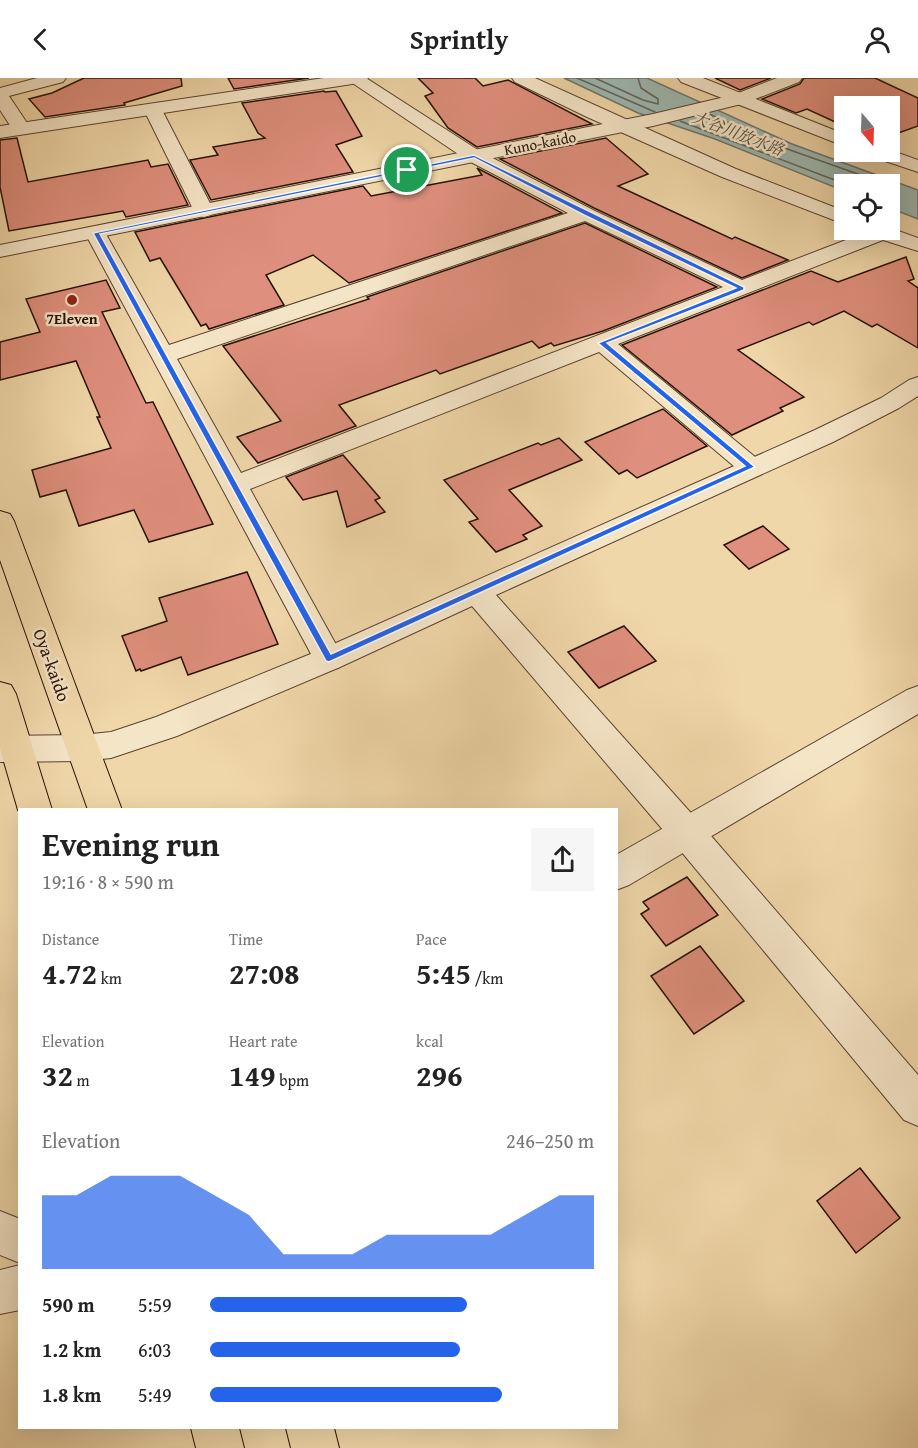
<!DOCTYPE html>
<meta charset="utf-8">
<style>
body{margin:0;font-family:"Gentium Book Plus","Noto Serif JP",serif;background:#f6f6f6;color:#222;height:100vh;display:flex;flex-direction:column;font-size:22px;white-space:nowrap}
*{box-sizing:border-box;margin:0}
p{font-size:20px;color:#767676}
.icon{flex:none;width:33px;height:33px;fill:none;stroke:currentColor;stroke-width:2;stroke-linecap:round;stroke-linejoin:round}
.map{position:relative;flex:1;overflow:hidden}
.details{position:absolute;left:18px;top:730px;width:600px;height:621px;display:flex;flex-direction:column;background:#fff;border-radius:0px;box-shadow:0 6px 24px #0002}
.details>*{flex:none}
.needle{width:39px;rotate:161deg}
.fabs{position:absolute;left:834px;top:18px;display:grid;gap:12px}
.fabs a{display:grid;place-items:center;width:66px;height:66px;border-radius:0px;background:#fff;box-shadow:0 6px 24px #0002;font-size:30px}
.pin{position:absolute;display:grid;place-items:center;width:51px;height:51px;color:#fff;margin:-26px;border:3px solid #fff;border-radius:50%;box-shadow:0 2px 6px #0007}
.round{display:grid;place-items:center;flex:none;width:63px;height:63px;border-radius:0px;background:#f6f6f6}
.headline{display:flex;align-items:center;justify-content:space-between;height:102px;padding:0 24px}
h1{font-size:33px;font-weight:700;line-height:45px}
.stats{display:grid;grid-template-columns:repeat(3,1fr);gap:9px;height:102px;padding:6px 24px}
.stats div{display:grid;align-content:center}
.stats b{font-size:30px;font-weight:700}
.stats small{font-size:16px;font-weight:400}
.stats p{font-size:16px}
.chart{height:168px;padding:12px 24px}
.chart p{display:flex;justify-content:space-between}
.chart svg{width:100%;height:108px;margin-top:6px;fill:#2563eb;opacity:.7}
ul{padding:0 24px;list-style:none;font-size:20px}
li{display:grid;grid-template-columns:96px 72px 1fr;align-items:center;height:45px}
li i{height:15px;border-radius:8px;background:#2563eb}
header{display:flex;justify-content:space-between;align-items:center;height:78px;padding:0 24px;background:#fff;font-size:27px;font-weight:700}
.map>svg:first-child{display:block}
</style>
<header><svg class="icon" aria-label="back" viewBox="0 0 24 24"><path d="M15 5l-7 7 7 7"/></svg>Sprintly<svg class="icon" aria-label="person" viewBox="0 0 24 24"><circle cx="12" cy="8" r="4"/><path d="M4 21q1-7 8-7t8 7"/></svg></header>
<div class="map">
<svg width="918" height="1370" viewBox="0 0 918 1370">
<rect width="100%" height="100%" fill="#f0d7a9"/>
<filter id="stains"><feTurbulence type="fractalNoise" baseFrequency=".00333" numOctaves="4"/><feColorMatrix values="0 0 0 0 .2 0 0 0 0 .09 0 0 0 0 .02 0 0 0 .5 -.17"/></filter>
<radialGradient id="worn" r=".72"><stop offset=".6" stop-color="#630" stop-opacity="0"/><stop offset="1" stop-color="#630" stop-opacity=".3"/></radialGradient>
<polygon fill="#9db8b1" stroke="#6e756d" stroke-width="1.5" points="564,0 647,0 792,66 918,112 918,141 890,130 890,106 844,106 844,113 715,61 638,35"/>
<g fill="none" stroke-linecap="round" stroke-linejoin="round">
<g stroke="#62645c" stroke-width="1.5">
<polyline points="577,0 655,34"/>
<polyline points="595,0 643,22 658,26 658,21 641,10 638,0"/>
<polyline points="709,36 790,72 886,106"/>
<polyline points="680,43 845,106"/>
</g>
</g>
<g fill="#df8f7d" stroke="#271106" stroke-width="1.5">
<polygon points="84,0 181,0 182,8 124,25 125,27 45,39 29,21 52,15"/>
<polygon points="228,0 309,0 234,11"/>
<polygon points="418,0 475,0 483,8 508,2 592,46 477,69 448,50 425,18 433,15"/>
<polygon points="715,0 771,0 740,12"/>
<polygon points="804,0 875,0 918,20 918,48 890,58 890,28 844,28 844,48 807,31 796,35 762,21 800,6"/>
<polygon points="324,13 325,14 336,13 362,58 336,67 353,94 211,122 190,82 218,77 213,69 265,60 258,55 242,25"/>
<polygon points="17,60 28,104 148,82 151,89 168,86 188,127 126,139 123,133 9,153 0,109 0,62"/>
<polygon points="606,60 648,96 618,108 704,148 732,161 735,159 788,182 742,200 594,130 500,81"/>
<polygon points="477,90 562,135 349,205 313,177 266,197 284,227 209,251 206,246 201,248 160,180 150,183 135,154 363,108 371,118 482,97"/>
<polygon points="585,145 717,209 603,253 554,268 551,265 539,270 532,263 440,296 436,292 339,327 356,348 258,385 237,359 281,343 223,268 369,221 367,219"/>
<polygon points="906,179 914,201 908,203 918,210 918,270 877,246 872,249 844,233 813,247 809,244 738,272 804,319 780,330 783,333 732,357 622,267 811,193 838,204"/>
<polygon points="106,202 120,230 102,234 146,325 153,324 213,446 149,464 134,432 79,448 66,412 40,419 32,392 111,370 97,339 100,339 76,283 0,302 0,264 40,254 26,221"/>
<polygon points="663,331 707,368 637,400 627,392 619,396 585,364"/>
<polygon points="559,360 582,382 509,412 542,448 523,457 527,461 496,474 469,444 478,441 444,402 538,365 541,367"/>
<polygon points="343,377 380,420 375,422 385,434 347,449 337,413 303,422 286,399"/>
<polygon points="763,448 789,471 749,491 724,467"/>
<polygon points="247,494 278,566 188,597 181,579 141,593 140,591 136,593 122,558 167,543 159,520"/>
<polygon points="624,548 656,583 599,610 568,574"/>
<polygon points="687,799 718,837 666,868 641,836 649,831 643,824"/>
<polygon points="700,868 744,923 694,956 651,898"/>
<polygon points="860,1090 900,1140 856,1175 817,1123"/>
</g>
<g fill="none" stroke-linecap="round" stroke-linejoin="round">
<defs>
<g id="minor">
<polygon points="37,0 66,0 63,4 9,18 31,51 29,55 15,55 0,32 0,10"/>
<path d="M345,0h21l115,74 112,58 149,70 122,-47 -1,-3 27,-2 28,10v13l-35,-11 -265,104 142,117 4,6 -4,6 -9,3 -9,-3 -143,-121 -349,137 94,170 -4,8 -11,4 -11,-4 -233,-434 4,-4 7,-2 7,2 66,116 399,-132 -101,-53zM585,143l138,66 -482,186 -64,-114z"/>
<polygon points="512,0 535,0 736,91 844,133 844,146 722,99 587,39 515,4"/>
<polygon points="678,0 703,0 844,56 844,68 681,4"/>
<polygon points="153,27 159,28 162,32 214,133 211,137 204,139 197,137 194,133 144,32 147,28"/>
<polygon points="890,72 918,82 918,94 870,78 867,74"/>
<polygon points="918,608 918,636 629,807 616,812 616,777 907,612"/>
<polygon points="0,1133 20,1141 20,1185 0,1177"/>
<polygon points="20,1187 20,1232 0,1236 0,1192"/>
</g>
<g id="tertiary">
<polygon points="324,0 368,0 365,4 359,5 0,60 0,48"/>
<polygon points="777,0 802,0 799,4 745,25 653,48 0,179 0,167 653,36 733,17"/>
<polygon points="918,299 918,318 899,330 833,364 496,517 699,744 918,997 918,1048 904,1042 675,766 472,528 340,589 177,658 111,680 82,683 0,684 0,658 82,657 111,654 156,639 318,573 815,352 881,320 909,302"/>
</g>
<g id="primary">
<polygon points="0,433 10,436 14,443 122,732 88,732 0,482"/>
<polygon points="0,604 11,607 16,616 52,732 20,732 20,735 18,732 0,670"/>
<polygon points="191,1350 239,1350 244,1370 196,1370"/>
<polygon points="286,1350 334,1350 339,1370 291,1370"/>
</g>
</defs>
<use href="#minor" stroke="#59422f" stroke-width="2"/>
<use href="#tertiary" stroke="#59422f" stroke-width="2"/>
<use href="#primary" stroke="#271106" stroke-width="2"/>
<use href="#minor" fill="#f5e5c7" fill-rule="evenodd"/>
<use href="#tertiary" fill="#f5e5c7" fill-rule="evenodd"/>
<use href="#primary" fill="#f0d7a9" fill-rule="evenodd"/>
</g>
<path fill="#2563eb" stroke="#fff" stroke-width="1.5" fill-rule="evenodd" d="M474,77l270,132v3l-137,53 148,124 -426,195 -3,-1 -233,-428zM474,80l110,57 152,73 -138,55 147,123 -414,188 -231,-420z"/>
<circle fill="#8f2418" stroke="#f5e5c7" stroke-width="2" cx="72" cy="222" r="6"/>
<g text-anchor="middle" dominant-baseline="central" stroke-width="5" stroke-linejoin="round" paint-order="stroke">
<g font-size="15" fill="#271106" stroke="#f5e5c7">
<text transform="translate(540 65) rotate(-11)">Kuno-kaido</text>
</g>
<g font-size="15" font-weight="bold" fill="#271106" stroke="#f5e5c7">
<text x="72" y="240">7Eleven</text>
</g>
<g font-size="16" font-style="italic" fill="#504b42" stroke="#f5e5c7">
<text transform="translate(738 55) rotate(21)">大谷川放水路</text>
</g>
<g font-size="18" fill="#271106" stroke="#f5e5c7">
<text transform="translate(52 587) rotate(70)">Oya-kaido</text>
</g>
</g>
<rect width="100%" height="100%" filter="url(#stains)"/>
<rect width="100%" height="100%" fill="url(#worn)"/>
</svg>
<div class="fabs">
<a><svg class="needle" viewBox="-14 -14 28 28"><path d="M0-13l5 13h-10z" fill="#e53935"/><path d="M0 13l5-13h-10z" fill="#767676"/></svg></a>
<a><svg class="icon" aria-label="locate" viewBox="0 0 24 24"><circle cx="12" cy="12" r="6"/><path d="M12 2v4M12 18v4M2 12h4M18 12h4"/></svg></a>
</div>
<div class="pin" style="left:407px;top:92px;background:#1e9e55"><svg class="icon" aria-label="arrive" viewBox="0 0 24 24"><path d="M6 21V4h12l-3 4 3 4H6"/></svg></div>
<section class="details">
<div class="headline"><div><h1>Evening run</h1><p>19:16 · 8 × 590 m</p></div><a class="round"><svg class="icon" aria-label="share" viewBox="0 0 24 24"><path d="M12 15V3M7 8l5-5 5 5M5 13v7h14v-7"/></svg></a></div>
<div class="stats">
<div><p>Distance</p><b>4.72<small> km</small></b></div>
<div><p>Time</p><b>27:08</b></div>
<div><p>Pace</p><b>5:45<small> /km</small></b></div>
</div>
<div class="stats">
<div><p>Elevation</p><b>32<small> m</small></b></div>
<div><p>Heart rate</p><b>149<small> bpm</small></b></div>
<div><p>kcal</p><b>296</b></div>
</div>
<div class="chart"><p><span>Elevation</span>246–250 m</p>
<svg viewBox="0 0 160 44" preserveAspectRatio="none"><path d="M0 44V14L10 14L20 6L30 6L40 6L50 14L60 22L70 38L80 38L90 38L100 30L110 30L120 30L130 30L140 22L150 14L160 14V44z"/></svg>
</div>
<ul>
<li><b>590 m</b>5:59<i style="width:67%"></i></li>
<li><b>1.2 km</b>6:03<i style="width:65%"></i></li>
<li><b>1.8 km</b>5:49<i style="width:76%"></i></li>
</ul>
</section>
</div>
